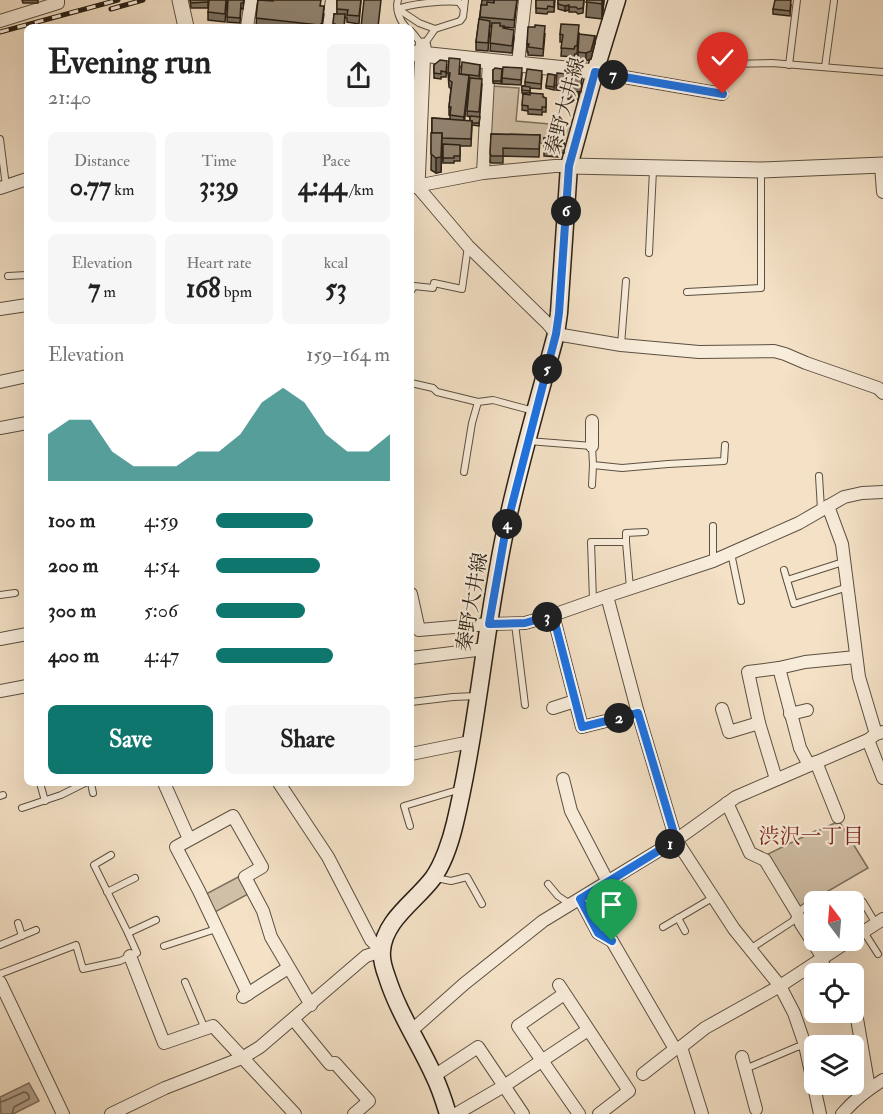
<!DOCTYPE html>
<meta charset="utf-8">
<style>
body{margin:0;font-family:"IM FELL Double Pica","Noto Serif JP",serif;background:#f6f6f6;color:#222;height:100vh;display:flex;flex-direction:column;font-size:22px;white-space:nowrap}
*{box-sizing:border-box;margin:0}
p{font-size:20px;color:#767676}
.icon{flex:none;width:33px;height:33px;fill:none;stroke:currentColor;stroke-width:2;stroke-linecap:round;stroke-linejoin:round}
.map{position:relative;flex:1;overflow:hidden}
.side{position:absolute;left:24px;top:24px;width:390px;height:762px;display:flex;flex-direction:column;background:#fff;border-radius:9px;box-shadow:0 6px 24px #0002}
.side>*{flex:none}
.needle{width:39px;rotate:344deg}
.fabs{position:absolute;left:804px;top:891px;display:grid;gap:12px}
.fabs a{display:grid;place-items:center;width:60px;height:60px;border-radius:9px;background:#fff;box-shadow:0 6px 24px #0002;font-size:30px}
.pin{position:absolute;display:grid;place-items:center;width:51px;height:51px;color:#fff;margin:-62px -26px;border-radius:50% 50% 50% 0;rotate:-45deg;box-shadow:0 0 6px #0007}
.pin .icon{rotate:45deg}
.km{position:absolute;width:30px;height:30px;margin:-15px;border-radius:50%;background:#222;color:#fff;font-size:16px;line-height:30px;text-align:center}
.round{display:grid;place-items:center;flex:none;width:63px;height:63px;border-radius:9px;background:#f6f6f6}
.headline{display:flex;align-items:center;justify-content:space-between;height:102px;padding:0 24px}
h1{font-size:33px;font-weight:700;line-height:45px}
.metrics{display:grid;grid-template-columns:repeat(3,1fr);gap:9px;height:102px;padding:6px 24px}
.metrics div{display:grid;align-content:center;border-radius:9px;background:#f6f6f6;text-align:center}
.metrics b{font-size:26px;font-weight:700}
.metrics small{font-size:16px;font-weight:400}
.metrics p{font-size:16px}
.chart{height:168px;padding:12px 24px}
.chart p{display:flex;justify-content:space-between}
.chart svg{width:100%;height:108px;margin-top:6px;fill:#0f766e;opacity:.7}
.primary-button{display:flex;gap:12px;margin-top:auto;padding:12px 24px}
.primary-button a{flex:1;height:69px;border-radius:9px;background:#0f766e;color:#fff;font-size:24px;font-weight:700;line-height:69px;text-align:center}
.primary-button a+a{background:#f6f6f6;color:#222}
ul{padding:0 24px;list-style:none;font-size:20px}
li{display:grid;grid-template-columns:96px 72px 1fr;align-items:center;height:45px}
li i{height:15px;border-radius:8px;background:#0f766e}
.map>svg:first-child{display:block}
</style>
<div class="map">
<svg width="883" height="1114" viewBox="0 0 883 1114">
<rect width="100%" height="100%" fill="#f4e1c6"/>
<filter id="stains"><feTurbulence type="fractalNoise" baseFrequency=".00333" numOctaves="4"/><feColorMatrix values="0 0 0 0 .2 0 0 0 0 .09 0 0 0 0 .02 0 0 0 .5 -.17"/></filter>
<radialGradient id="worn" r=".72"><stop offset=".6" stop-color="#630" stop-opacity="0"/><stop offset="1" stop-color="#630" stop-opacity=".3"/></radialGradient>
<g fill="#d1c0a8" stroke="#7d705e" stroke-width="1.5">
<polygon points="492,86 519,88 516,121 572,126 567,144 489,141"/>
<polygon points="839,821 868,868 801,907 796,905 768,854 815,831 818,831"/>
<polygon points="240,876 250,893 215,912 206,894"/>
</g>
<polygon fill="#af9f8a" stroke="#796c5b" stroke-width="1.5" points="29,1083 39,1101 13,1114 1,1114 0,1097"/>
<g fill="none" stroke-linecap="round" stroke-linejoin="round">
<polyline stroke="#6c5f50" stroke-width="1.5" points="0,1102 4,1101 24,1092 27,1093 29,1096 29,1099 14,1107 12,1114"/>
<defs>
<g id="service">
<path d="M398,0c-3,9 2,21 8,27"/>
<path d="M398,9c11,-5 49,-9 61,-7l5,7"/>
<polyline points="398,9 419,23 435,29"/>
<path d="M411,31c5,5 7,10 12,15l12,-17 25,-8 3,-4 2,-17"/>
<polyline points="728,64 772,63 883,72"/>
<polyline points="789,65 797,0"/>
<polyline points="825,67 834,1"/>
<polyline points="0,139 6,186"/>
<polyline points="649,253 653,170"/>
<polyline points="8,276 27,275"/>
<polyline points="411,291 414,286 433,288 434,283 462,289 468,246"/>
<polyline points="687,292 761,288 761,171"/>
<polyline points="621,345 626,281"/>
<polyline points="411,383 433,388 437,392 478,402 493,400 534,411"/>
<polyline points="528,441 592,446 593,465 622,468 668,464 724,461 725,445"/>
<polyline points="464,472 472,423 478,402"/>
<polyline points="819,476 821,509"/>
<polyline points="592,485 593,465"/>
<polyline points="713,526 713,561"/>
<polyline points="626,542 626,533 645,532"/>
<polyline points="731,553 741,601"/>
<polyline points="784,570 794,604 848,587"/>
<polyline points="787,580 840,563 843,561"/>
<polyline points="0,595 15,593"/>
<polyline points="593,600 591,542 626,542 630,588"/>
<polyline points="515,624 525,705"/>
<polyline points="411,702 453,697 476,696"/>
<polyline points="40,783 45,801"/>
<polyline points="91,783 93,793"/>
<polyline points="0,796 3,795"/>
<polyline points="22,808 61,795 85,783"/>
<polyline points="410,826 404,806 461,789"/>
<polyline points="436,878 451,881 467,877 482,904"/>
<polyline points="548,884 558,896 570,904"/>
<polyline points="107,892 135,878"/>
<polyline points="863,902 876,924"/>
<polyline points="678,918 685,931"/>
<polyline points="18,923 22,936"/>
<polyline points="663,927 714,897"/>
<polyline points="864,932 878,954"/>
<polyline points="128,933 156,920"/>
<polyline points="0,945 36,930"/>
<polyline points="164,946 216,929"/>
<polyline points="750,949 793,921 797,913 805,907"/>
<polyline points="823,958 832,974"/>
<polyline points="0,974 76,945 83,969 120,961 137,953 128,933 94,865 111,855"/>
<polyline points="185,982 205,1029"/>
<polyline points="745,1069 797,1047 805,1045"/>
</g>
<g id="minor">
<polyline points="0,21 58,3 58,0"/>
<polyline points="247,27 251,0"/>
<polyline points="328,27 332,0"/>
<polyline points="518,64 525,0"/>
<polyline points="595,72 722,94"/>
<polyline points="881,165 883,192"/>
<polyline points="483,173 489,61"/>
<polyline points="417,186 468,246 548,324 556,334 621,345 699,352 774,351 785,354 806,363 878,388 883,393"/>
<polyline points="411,187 483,173 555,166 569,166"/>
<polyline points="0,188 27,179"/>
<polyline points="0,309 27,305"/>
<polyline points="0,382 27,376"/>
<polyline points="592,421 592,446"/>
<polyline points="0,428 27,423"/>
<polyline points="828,506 842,544 859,677 876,734"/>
<polyline points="411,594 419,630 489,624 525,623 553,615 607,596 713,561 799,523 844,497 862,493 883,492"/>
<polyline points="607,596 638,713 676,840 734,929 780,986 794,1013 805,1045 820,1114"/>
<polyline points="553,615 582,727 638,713"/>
<polyline points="0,639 27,634"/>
<polyline points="411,658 485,649"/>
<polyline points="0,691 27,686"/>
<polyline points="553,708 575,701"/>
<polyline points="722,709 729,732 759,723"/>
<polyline points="790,714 807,710"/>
<polyline points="868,740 883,778"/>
<polyline points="411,754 470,742"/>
<polyline points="816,762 838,817"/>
<polyline points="809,765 800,748 779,668 805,662 856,657"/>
<polyline points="563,779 571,811 608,882"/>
<polyline points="776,779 759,723 748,672 779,668"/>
<polyline points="164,783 189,839"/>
<polyline points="727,803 750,853 765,860 797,913 801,924 823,958"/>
<polyline points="580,899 598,933 612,941 675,1049"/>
<polyline points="854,938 883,919"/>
<polyline points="130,956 164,1043 213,1026 295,1114"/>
<polyline points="0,982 63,1114"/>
<polyline points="559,985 629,1091 599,1114"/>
<polyline points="248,994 199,891 176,847 233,816 262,867 245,877 263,911 271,937 311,1005"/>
<polyline points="564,994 518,1026 579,1114"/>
<polyline points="243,997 288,968"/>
<polyline points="856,1013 869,1088"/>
<polyline points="294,1020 330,1064 335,1063 369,1101 354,1114"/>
<polyline points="411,1031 464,984 543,921 676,840 736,797 868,740 876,734 883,732"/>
<polyline points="681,1047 702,1114"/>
<polyline points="742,1057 756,1109"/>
<polyline points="643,1074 675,1049 681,1047 705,1028 780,986 850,940"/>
<polyline points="434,1076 478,1047 523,1114"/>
<polyline points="111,1114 165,1088 242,1058 260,1047 366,956 382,951 371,940 328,857 279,783"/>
<polyline points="456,1114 504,1086 588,1030"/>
<path d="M842,1114c12,-14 25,-24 41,-34"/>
</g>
<g id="tertiary">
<polyline points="180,0 186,27"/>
<polyline points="411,53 595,72"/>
<polyline points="569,166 761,170 883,165"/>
<polyline points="417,186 423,46"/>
</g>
<path id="secondary" d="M448,1114c-4,-13 -8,-26 -14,-38 -15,-33 -36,-64 -47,-99 -3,-8 -6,-17 -5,-26 2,-31 34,-50 51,-73 10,-14 18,-38 22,-55 23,-97 30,-198 51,-296 14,-65 33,-129 50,-193l3,-21 10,-147 26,-94 22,-72"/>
</defs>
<use href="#service" stroke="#5c5041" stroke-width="8"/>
<use href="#minor" stroke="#5c5041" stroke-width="14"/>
<use href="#tertiary" stroke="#5c5041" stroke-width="17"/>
<use href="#secondary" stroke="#291f15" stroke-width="19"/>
<use href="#service" stroke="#f8ecda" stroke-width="6"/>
<use href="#minor" stroke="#f8ecda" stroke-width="12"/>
<use href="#tertiary" stroke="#f8ecda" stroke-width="15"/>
<use href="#secondary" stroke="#f8ecda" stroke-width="16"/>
<defs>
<g id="rail">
<polyline points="111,9 143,0"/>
<polyline points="0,32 118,0"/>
</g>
</defs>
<use href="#rail" stroke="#291f15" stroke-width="5"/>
<use href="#rail" stroke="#f8ecda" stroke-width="3" stroke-dasharray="9" stroke-linecap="butt"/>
</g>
<g fill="#7e7261" stroke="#291f15" stroke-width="1.5" fill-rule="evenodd">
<polygon points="22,0 38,0 38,3 23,3"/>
<polygon points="190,0 208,0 208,8 191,8"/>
<polygon points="227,0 225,22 208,20 208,12"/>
<polygon points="228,0 244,0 243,9 241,8 240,23 227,22"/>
<polygon points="258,0 272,0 321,6 324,14 322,27 256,26"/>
<polygon points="337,0 361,0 359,24 347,22 347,18 345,17 344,27 333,27 334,14 337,14"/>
<polygon points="482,0 494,0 494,3 494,0 517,0 514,28 504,27 504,28 514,37 512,53 490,51 492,26 490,26 488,51 476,50 476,42"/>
<polygon points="536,0 555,0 554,12 548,12 547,14 536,13"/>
<polygon points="558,0 584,0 583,13 578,14 576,12 569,12 569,10 565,11 558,9"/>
<polygon points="587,0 604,0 602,19 586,17"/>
<polygon points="791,5 790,16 773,14 773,9"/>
<polygon points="579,33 577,54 575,54 574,57 561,56 562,42 560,42 560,34"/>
<polygon points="545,34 543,56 528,55 528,52 527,52 527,44"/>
<polygon points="595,43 591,59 586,61 578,59 578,52"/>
<polygon points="434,65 447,67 446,77 441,77 441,79 434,78"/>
<path d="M480,65v14l2,5 -3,42 -7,-1 -1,21h-11v15h-6v2h-11v-17h-1l-1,26 -5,1 -5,-3 1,-52 18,1v-4h-1v-8l2,-18 -2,-2 -1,-14 12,-6 -1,7h2zM469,81h1l-3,35 3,1v4h-6z"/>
<polygon points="502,69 501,84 493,83 493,70"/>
<polygon points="522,74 521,85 502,84 502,78"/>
<polygon points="548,74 555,75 554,90 546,88"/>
<polygon points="542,76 541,89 530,88 530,93 543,97 546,98 546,112 542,112 542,115 528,114 528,111 522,110 523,94 530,95 530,93 522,93 522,86 525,86 525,82"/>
<polygon points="582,84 581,92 556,90 556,85"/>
<polygon points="568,91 579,92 578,100 568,99"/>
<polygon points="491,134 540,135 539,157 503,156 503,163 492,163 490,162"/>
<polygon points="544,138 564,139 564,153 558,153 558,157 544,156"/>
</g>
<g fill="#675c4f" stroke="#291f15" stroke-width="1.5">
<polygon points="602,0 604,0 602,19"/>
<polygon points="569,5 569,10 565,11 565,6"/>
<polygon points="324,6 322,27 319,27 319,25"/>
<polygon points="595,36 595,43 591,59 586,61 586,53"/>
<polygon points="469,75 469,83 464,125 464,117"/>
<polygon points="442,133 441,172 436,173 436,158"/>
</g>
<g fill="#938471" stroke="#291f15" stroke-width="1.5">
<polygon points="190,0 208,0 208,2 191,3"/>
<polygon points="209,0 226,0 225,14 208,12"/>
<polygon points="228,0 244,0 243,3 241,3 240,18 227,17"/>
<polygon points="258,0 273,1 273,0 321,0 320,6 324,6 322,23 319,25 256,18"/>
<polygon points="337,0 361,0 359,16 347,15 348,10 337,9"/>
<polygon points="364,0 381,0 378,27 361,27"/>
<polygon points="494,0 517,0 514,20 480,17 481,5 487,5 487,2 494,3"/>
<polygon points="536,0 554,0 554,7 548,6 547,9 536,8"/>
<polygon points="558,0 584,0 583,8 578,9 576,7 569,7 569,5 565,6 558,4"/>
<polygon points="587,0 602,0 602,4 586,2"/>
<polygon points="775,0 791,0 790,11 773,9"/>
<polygon points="334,14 345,14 344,27 335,26 335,24 333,24"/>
<polygon points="479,19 490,21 488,43 476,42"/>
<polygon points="492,23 500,23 500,26 504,26 503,28 514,30 512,46 490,43"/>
<polygon points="561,24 579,25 577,46 575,46 574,49 561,48 563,35 560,34"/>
<polygon points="535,25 545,26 543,49 528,47 529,44 527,44 528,27 535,27"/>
<polygon points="579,34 595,36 591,51 586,53 578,52"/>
<polygon points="449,58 460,59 459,74 469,75 464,117 450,115 451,107 449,107 452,82 449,80 450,73 448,73"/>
<polygon points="440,60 447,61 446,72 441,71 441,74 434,73 434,65"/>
<polygon points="462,62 480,65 479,76 461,74"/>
<polygon points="503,67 522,68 521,80 502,78"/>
<polygon points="495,68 502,69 501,81 493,81 493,70"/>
<polygon points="527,69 542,71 541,84 525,82"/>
<polygon points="557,73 579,75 582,78 581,86 556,85"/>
<polygon points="548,74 555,75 554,87 546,86"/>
<polygon points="470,78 482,79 479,112 467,111"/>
<polygon points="522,86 530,87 530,91 522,90"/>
<polygon points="568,91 579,92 578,98 568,97"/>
<polygon points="530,93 543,94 543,97 546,98 546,107 542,107 542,110 528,109 528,106 522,105 523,94 530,95"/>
<polygon points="470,116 480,117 479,123 472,123 472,121 470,121"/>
<polygon points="432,118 472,121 471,139 442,138 442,133 432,133"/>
<polygon points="431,133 442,133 441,157 436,158 431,154"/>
<polygon points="491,134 540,135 539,149 503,148 503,156 492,156 490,154"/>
<polygon points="544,138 564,139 564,148 558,148 558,152 544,151"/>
<polygon points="443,144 460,145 460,156 454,156 454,158 443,158"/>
</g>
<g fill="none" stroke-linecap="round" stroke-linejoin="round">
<defs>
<polyline id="route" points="612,941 598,933 580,899 676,840 638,713 582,727 553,615 525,623 489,624 506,528 556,334 559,313 569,166 595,72 723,94"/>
</defs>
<use href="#route" stroke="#fff" stroke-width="12"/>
<use href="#route" stroke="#1a73e8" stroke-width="8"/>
</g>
<g text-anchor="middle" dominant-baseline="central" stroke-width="4.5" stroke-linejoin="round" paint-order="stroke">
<g font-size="20" fill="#291f15" stroke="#f8ecda">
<text transform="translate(565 106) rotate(-75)">秦野大井線</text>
<text transform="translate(472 602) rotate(-80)">秦野大井線</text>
</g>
<g font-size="21" fill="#7a1f14" stroke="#f8ecda">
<text x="811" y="836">渋沢一丁目</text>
</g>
</g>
<rect width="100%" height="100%" filter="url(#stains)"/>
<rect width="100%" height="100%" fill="url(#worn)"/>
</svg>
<div class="fabs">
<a><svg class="needle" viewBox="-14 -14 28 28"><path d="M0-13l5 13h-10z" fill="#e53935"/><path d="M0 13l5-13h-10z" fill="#767676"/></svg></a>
<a><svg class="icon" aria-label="locate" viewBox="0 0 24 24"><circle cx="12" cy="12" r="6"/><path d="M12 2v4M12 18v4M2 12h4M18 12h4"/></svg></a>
<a><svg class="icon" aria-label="layers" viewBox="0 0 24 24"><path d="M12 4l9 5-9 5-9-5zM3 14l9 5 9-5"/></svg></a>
</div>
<div class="pin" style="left:612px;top:941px;background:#1e9e55"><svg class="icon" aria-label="arrive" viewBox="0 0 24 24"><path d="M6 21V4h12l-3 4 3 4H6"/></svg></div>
<div class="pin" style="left:723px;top:94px;background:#d93025"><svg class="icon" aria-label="check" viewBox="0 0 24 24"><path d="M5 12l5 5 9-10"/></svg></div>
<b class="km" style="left:670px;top:844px">1</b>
<b class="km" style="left:619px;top:718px">2</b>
<b class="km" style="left:547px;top:617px">3</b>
<b class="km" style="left:507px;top:524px">4</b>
<b class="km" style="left:547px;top:369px">5</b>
<b class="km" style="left:566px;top:211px">6</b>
<b class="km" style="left:613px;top:75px">7</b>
<section class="side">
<div class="headline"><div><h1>Evening run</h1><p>21:40</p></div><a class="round"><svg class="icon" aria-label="share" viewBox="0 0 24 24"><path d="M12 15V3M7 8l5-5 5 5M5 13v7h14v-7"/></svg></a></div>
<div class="metrics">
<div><p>Distance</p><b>0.77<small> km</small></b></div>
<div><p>Time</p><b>3:39</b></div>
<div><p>Pace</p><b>4:44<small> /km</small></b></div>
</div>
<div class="metrics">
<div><p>Elevation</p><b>7<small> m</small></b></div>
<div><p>Heart rate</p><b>168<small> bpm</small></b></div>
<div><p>kcal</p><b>53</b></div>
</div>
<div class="chart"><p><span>Elevation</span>159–164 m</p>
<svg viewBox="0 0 160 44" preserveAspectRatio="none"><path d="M0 44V25L10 19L20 19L30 32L40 38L50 38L60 38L70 32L80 32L90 25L100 12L110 6L120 12L130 25L140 32L150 32L160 25V44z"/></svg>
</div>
<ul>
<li><b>100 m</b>4:59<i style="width:56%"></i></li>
<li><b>200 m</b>4:54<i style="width:60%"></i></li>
<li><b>300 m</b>5:06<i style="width:51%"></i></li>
<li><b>400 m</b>4:47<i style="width:67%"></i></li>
</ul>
<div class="primary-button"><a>Save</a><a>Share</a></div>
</section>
</div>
